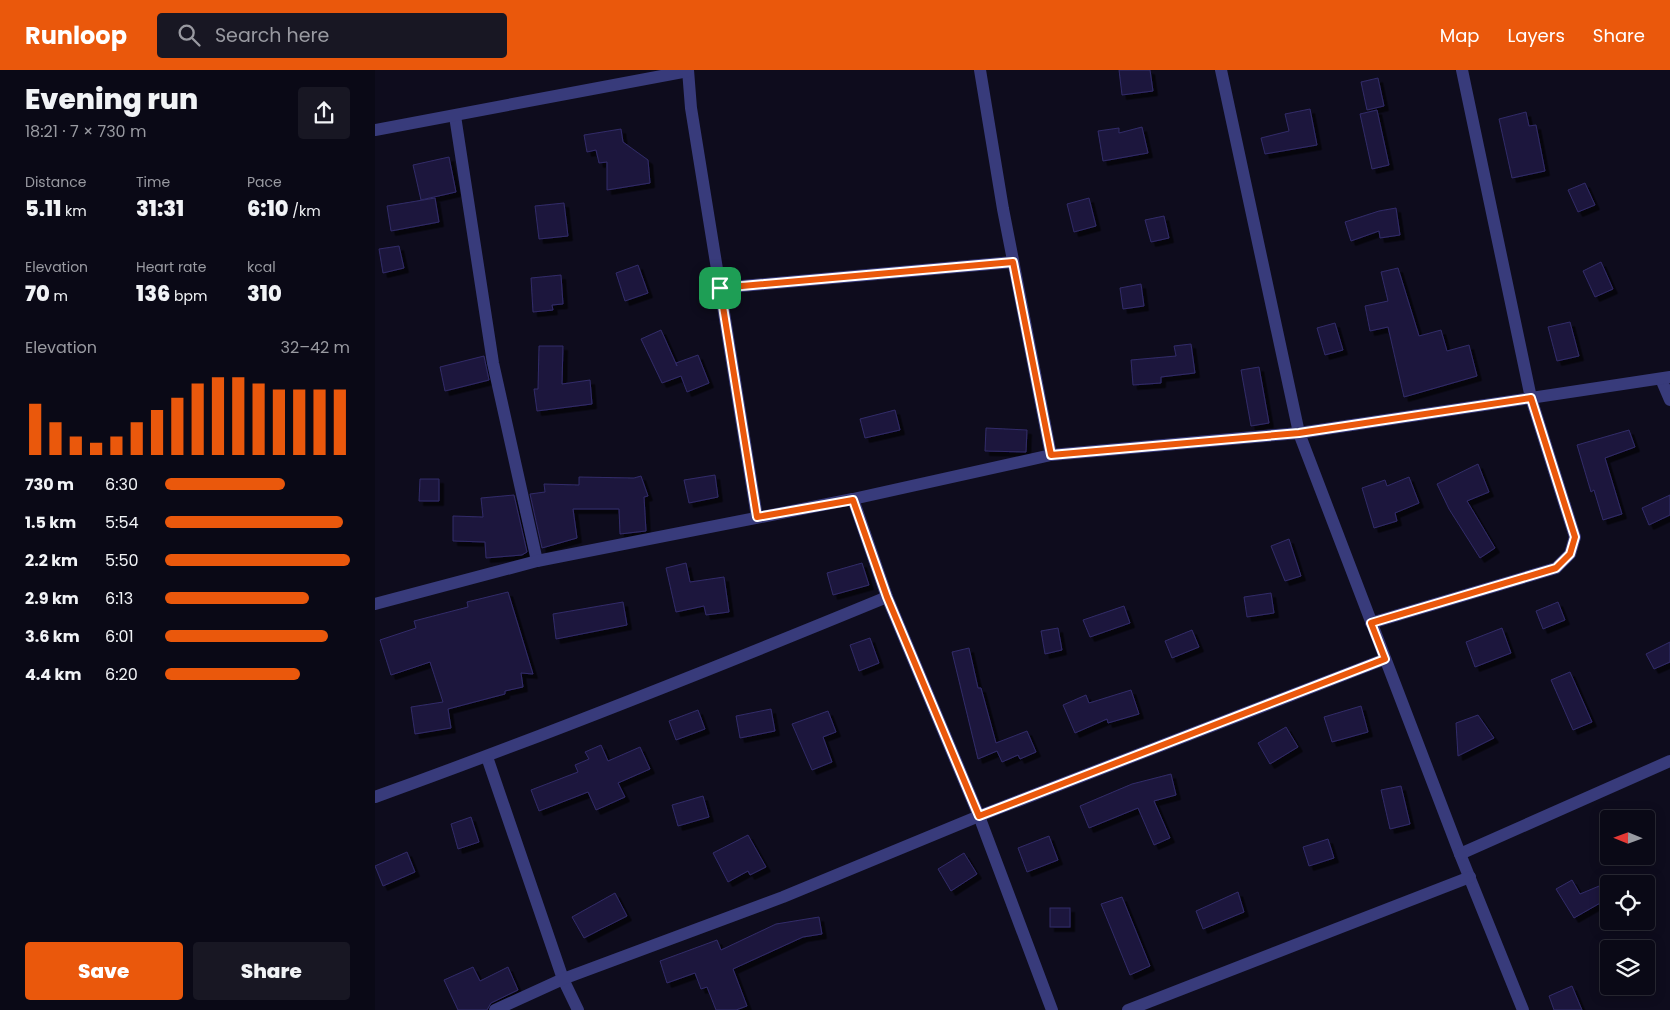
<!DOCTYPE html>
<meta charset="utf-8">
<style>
body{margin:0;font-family:Poppins,sans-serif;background:#181723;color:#f1f3f6;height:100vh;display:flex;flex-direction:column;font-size:19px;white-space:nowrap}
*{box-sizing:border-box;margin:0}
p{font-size:16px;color:#999aa1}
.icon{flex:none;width:28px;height:28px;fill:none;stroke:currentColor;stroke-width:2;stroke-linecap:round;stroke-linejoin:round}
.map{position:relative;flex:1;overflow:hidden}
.sheet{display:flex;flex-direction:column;background:#0a0916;width:375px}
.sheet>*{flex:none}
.needle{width:32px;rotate:271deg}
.tools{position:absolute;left:1225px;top:740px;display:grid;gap:10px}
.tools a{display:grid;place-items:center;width:55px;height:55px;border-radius:5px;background:#0a0916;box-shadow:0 2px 12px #0003,0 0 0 1px #2a2a35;font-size:25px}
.pin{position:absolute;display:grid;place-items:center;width:42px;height:42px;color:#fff;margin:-21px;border-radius:10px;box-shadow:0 2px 8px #0006}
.round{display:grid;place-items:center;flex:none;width:52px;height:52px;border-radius:5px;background:#181723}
.headline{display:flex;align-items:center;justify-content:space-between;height:85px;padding:0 25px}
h1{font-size:28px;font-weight:800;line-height:38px}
.figures{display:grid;grid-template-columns:repeat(3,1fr);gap:8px;height:85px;padding:5px 25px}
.figures div{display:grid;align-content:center}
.figures b{font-size:21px;font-weight:800}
.figures small{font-size:14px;font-weight:400}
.figures p{font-size:14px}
.chart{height:140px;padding:10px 25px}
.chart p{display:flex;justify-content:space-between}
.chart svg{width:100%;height:90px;margin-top:5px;stroke:#ea580c;stroke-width:6}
.button{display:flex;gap:10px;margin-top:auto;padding:10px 25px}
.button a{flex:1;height:58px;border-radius:5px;background:#ea580c;color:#fff;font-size:20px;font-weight:800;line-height:58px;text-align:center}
.button a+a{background:#181723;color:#f1f3f6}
ul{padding:0 25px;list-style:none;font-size:16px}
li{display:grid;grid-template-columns:80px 60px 1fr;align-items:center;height:38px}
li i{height:12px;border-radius:6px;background:#ea580c}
header{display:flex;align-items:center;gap:30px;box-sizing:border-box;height:70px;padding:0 25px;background:#ea580c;color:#fff}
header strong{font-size:24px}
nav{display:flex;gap:28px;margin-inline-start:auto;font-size:18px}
.search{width:350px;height:45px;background:#181723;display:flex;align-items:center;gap:12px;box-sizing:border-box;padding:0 18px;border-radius:5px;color:#999aa1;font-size:19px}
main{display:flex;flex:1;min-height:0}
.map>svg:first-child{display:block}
</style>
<header>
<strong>Runloop</strong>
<div class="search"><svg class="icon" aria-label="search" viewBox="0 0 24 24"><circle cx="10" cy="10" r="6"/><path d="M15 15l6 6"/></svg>Search here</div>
<nav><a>Map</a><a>Layers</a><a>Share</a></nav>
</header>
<main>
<section class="sheet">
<div class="headline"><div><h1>Evening run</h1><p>18:21 · 7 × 730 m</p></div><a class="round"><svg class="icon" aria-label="share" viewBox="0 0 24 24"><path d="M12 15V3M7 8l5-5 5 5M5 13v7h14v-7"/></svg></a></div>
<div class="figures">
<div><p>Distance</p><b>5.11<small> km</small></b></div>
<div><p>Time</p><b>31:31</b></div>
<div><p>Pace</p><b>6:10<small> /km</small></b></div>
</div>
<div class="figures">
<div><p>Elevation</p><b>70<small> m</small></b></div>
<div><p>Heart rate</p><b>136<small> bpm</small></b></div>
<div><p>kcal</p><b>310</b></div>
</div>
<div class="chart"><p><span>Elevation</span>32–42 m</p>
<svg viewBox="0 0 160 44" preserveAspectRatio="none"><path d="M5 44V19M15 44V28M25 44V35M35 44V38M45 44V35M55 44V28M65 44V22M75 44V16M85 44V9M95 44V6M105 44V6M115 44V9M125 44V12M135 44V12M145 44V12M155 44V12"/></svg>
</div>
<ul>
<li><b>730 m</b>6:30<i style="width:65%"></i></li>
<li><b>1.5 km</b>5:54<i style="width:96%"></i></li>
<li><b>2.2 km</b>5:50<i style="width:100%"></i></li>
<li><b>2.9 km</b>6:13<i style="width:78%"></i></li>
<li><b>3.6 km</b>6:01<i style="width:88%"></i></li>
<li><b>4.4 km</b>6:20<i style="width:73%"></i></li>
</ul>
<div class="button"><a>Save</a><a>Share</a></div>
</section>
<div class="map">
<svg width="1295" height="940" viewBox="0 0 1295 940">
<defs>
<filter id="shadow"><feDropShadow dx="4.5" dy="4.5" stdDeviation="0" flood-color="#0009"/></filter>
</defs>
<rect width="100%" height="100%" fill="#0e0c1d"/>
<g fill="#1d193e" stroke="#322b69" filter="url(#shadow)">
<polygon points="744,0 775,0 778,21 747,25"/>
<polygon points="1003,8 1009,36 992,40 986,12"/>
<polygon points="935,39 942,75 890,84 886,68 914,61 910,44"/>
<polygon points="1002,40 1014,95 997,99 985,44"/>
<polygon points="1151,42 1154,56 1161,55 1170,101 1137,108 1124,49"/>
<polygon points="767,57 773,83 728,91 723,61 744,58 744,63"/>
<polygon points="246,59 248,72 273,90 275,113 232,120 232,92 224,93 221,80 212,82 209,65"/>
<polygon points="74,87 81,122 46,130 38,95"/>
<polygon points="1210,113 1220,135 1203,142 1193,120"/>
<polygon points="60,128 64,152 16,161 12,136"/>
<polygon points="714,128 721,156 699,162 692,134"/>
<polygon points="189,133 193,166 164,169 160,136"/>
<polygon points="1021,138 1025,165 1005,168 1004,161 976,171 970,152 1004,141"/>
<polygon points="789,146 794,168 776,172 770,150"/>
<polygon points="24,176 29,198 8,203 4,179"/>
<polygon points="1226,192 1238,219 1220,227 1208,201"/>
<polygon points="263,195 273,223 250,231 241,203"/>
<polygon points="1023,198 1044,266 1066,260 1072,281 1094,275 1102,306 1029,327 1013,257 995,261 990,236 1013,231 1006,202"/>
<polygon points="186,205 188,234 177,235 178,240 158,242 156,208"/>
<polygon points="766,214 769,236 748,239 745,218"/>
<polygon points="1195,252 1204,286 1182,291 1173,257"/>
<polygon points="960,253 968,280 950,285 942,258"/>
<polygon points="286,260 302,296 301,293 323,285 334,313 312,322 306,306 287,313 266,269"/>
<polygon points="816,274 820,303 786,307 786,313 758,315 756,290 801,286 799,276"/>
<polygon points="164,276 188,276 187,314 215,310 217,334 162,341 159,319 163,319"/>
<polygon points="109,286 114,310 70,321 65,297"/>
<polygon points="884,297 894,353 876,356 866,300"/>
<polygon points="520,340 525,360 490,368 485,349"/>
<polygon points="611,358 652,360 651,382 610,381"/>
<polygon points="1254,360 1260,377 1230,388 1247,444 1228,450 1219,420 1216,422 1202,375"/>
<polygon points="1103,394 1114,422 1092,431 1120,478 1105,488 1074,439 1062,414"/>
<polygon points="340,405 343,427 314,433 309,410"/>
<polygon points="266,406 273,426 269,427 271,461 245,464 244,439 198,439 202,468 167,478 155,424 170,422 169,414 204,415 204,407 259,408"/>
<polygon points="1034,407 1044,433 1020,443 1022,451 999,458 987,418 1010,410 1012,416"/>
<polygon points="45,409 64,409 64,431 44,431"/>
<polygon points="139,425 152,482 147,485 111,488 110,472 78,471 78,446 108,447 106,428"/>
<polygon points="1295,425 1295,445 1274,455 1267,438"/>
<polygon points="914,469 926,506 910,511 896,476"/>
<polygon points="311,493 315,512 349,507 354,542 331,545 329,536 301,542 291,498"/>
<polygon points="487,493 494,515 458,525 452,503"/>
<polygon points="133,522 158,604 146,603 148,617 130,621 130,624 73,639 76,658 40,664 36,637 68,632 55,592 16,605 5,570 41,558 39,551 93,537 92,532"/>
<polygon points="896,523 899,543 872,547 869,527"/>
<polygon points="248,532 252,555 181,569 178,544"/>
<polygon points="1183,532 1190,550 1168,559 1161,541"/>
<polygon points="749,536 755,553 715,567 708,550"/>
<polygon points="683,558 687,580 670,584 666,561"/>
<polygon points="1127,558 1136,583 1100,597 1091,572"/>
<polygon points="817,560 824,577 797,588 790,571"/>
<polygon points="495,568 504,593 484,601 475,575"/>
<polygon points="1295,572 1295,592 1279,599 1271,584"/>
<polygon points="594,578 603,618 606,618 621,673 652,661 661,682 645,689 643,685 627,692 622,681 603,689 577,582"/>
<polygon points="1195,602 1217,652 1198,660 1176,610"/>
<polygon points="756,620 764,644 733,653 732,649 700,663 688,635 711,625 714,633"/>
<polygon points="986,636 993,662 957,672 949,647"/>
<polygon points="396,639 400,661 365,668 361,646"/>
<polygon points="323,640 330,659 301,670 294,651"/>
<polygon points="453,641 461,662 448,667 457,692 437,700 417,654"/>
<polygon points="1103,645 1119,668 1083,686 1081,653"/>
<polygon points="911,657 923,677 895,694 883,673"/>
<polygon points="226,675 233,691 265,677 275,699 243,713 250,727 221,740 213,722 164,741 156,720 203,702 200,695 214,689 210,682"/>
<polygon points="796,704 801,725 779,731 795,768 779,775 763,738 714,758 705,736 757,714"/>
<polygon points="1026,716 1035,754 1015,759 1006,720"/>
<polygon points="328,726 334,747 303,756 297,735"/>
<polygon points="96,747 104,772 83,779 76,754"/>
<polygon points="373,765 391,797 375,805 373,801 353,812 338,783"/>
<polygon points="674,766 683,790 652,802 643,778"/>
<polygon points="953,769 959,788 934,796 928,777"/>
<polygon points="32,782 40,802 8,816 0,796"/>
<polygon points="589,783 602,804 576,821 563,799"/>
<polygon points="1248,806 1252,814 1234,814 1234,828 1199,848 1181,819 1197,810 1205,824"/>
<polygon points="863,822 869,842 828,859 821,841"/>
<polygon points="240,823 252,846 209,868 197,847"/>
<polygon points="747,827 775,896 755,905 726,834"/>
<rect x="675" y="838" width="20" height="19"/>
<polygon points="444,847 447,864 428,867 358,899 372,936 361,940 341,940 332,917 326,919 320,903 292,913 285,891 342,870 346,880 401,854"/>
<polygon points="98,897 105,911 133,897 143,920 116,933 112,940 83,940 69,910"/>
<polygon points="1197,916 1207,940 1179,940 1174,926"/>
</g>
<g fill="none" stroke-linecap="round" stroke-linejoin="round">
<g stroke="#383b7b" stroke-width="12">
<polyline points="313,0 316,38 382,447"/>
<polyline points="605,0 628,139 676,385"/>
<polyline points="846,0 924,363 1085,784 1148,940"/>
<polyline points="80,46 118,293 162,491"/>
<polyline points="0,60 313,1"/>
<polyline points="345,218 638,192"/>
<polyline points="1286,309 1295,330"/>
<polyline points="478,429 512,527 604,746 677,940"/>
<polyline points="0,534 162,491 478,429 676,385 924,363 1295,307"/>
<polyline points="996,553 1181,498 1195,484 1200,467 1156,328 1087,0"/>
<polyline points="112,687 188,909 203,940"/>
<path d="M0,727c172,-62 342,-130 512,-200"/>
<polyline points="1085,784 1295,691"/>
<polyline points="120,940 188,909 408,827 604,746 1010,589"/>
<polyline points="753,940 1095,807"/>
</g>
</g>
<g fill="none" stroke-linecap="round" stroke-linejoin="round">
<defs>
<polygon id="route" points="638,192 676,385 924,363 1156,328 1200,467 1195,484 1181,498 996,553 1010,589 604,746 512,527 478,430 382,447 345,218"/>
</defs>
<use href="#route" stroke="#fff" stroke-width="10"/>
<use href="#route" stroke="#ea580c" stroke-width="6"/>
</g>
</svg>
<div class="tools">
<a><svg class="needle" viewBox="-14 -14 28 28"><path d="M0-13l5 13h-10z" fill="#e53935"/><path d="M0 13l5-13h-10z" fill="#999aa1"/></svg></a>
<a><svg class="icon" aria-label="locate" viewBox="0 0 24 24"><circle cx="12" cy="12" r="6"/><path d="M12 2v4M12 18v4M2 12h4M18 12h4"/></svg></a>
<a><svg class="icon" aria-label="layers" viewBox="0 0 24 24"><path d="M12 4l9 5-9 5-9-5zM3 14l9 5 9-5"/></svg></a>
</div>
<div class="pin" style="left:345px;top:218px;background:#1e9e55"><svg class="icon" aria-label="arrive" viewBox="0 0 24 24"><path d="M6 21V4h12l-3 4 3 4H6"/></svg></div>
</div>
</main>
